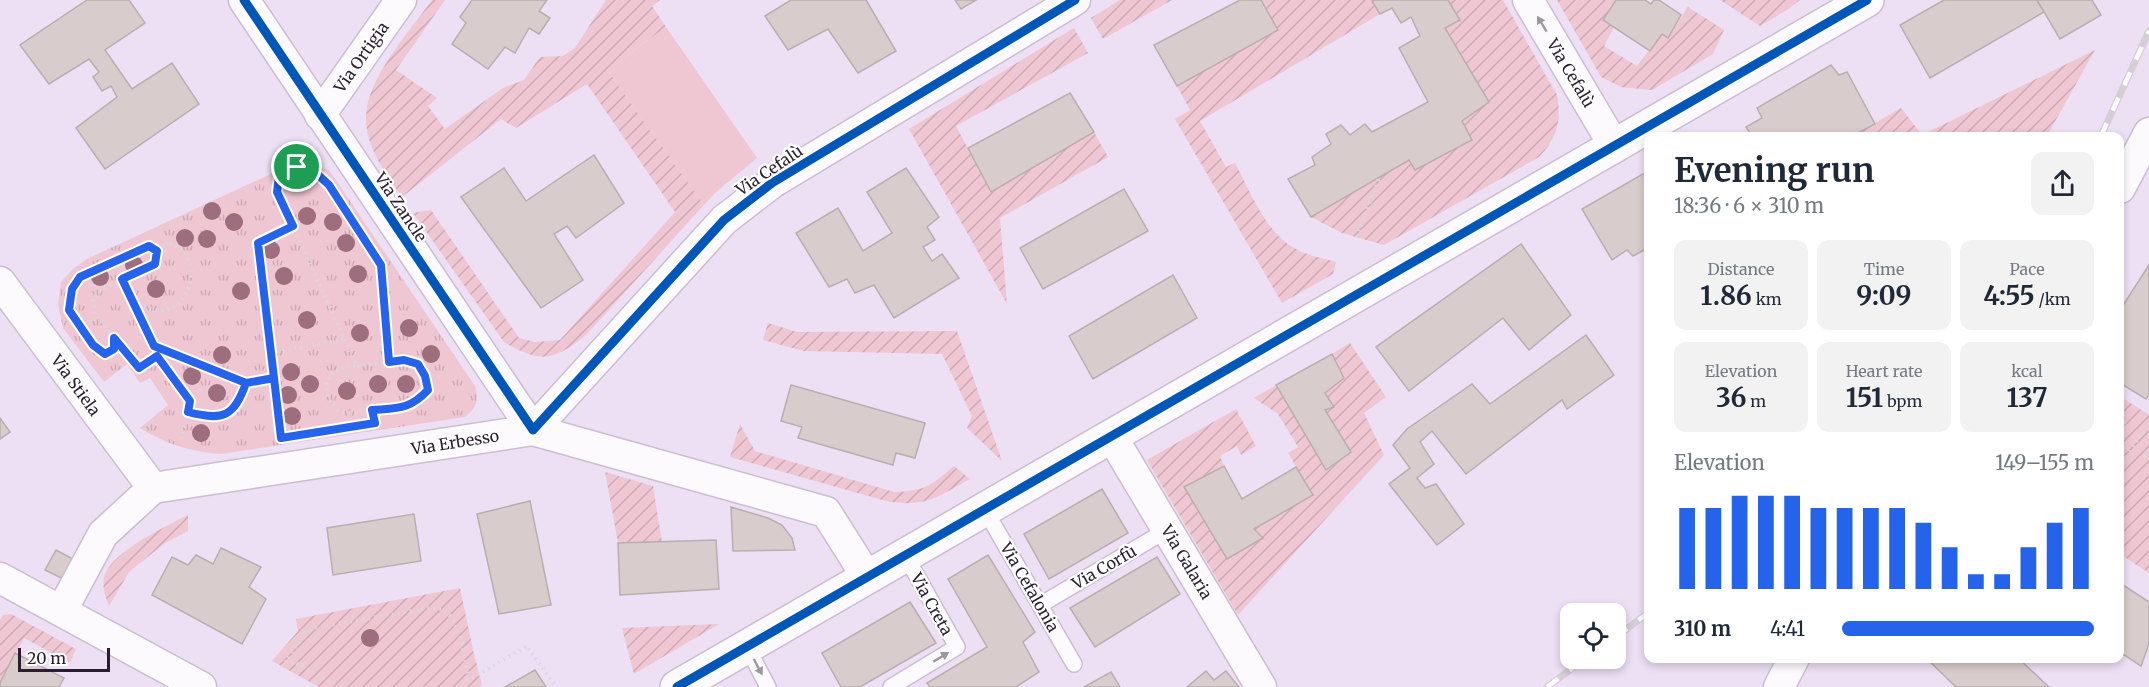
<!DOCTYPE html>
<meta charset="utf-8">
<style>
body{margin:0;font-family:Merriweather,serif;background:#f2f2f3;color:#1f2937;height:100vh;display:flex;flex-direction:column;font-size:22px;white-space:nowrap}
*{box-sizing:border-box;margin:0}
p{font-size:20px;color:#747a83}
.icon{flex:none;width:33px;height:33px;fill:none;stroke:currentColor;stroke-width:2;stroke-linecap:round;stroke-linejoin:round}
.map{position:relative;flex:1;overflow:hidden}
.panel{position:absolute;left:1644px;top:132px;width:480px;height:531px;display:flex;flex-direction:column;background:#fff;border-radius:12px;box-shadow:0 3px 9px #0003}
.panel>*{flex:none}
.buttons{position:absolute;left:1560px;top:603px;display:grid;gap:12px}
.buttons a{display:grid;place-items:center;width:66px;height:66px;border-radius:12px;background:#fff;box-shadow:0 3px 9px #0003;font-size:30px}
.scale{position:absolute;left:18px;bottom:15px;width:92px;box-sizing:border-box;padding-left:6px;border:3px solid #291d2e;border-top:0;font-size:16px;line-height:21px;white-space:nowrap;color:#291d2e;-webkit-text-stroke:4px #fff;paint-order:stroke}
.pin{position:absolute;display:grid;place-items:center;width:51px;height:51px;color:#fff;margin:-26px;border:3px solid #fff;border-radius:50%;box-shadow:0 2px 6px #0007}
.round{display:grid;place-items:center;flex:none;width:63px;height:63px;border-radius:12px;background:#f2f2f3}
.head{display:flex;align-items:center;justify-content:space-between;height:102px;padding:0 30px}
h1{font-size:33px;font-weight:700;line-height:45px}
.stats{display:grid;grid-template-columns:repeat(3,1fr);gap:9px;height:102px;padding:6px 30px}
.stats div{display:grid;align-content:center;border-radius:12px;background:#f2f2f3;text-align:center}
.stats b{font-size:26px;font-weight:700}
.stats small{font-size:16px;font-weight:400}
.stats p{font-size:16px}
.chart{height:168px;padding:12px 30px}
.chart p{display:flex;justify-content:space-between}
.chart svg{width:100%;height:108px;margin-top:6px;stroke:#2563eb;stroke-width:6}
ul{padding:0 30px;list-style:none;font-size:20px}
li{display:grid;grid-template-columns:96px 72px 1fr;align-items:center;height:45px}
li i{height:15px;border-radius:8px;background:#2563eb}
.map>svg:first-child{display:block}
</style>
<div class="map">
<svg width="2149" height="687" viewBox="0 0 2149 687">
<defs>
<pattern id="park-tufts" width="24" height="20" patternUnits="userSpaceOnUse" patternTransform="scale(1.5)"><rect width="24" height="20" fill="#efc7d2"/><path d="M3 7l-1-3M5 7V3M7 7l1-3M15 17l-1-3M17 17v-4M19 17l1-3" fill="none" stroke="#cdaab5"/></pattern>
<pattern id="garden-furrows" width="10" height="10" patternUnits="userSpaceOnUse" patternTransform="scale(1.5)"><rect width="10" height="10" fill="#efc7d2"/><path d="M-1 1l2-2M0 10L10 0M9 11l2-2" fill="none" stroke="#cdaab5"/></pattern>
</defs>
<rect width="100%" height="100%" fill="#eddff4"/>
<polygon fill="#efc7d2" points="666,27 757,158 715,193 704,205 607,70"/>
<path fill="url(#park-tufts)" d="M299,162l15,2 15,6 146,216c4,15 1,22 -10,31l-244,37c-31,-2 -55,-10 -81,-26l28,-23 -18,-27 -10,5 -13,-19 -23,18 -41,-54 -5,-23 3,-23 12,-13 14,-10 201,-93z"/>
<g fill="url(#garden-furrows)">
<path d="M432,0h13l-49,70 41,28 -9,8 17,23 58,-41 21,-8 16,-23 23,-1 12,-8 31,-48h54l-8,6 14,21 -59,43 97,135 -118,130c-33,26 -44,29 -82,7l-91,-129 18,-3 88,128 16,4 25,-2 115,-128 -88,-128 -71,44 -15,-9 -99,78c-16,-23 -36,-49 -36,-78 -1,-39 44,-88 66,-119z"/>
<polygon points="1120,0 1172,0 1103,39 1091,18"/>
<path d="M1261,0h113l6,14 -180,107 26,46 9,-4c16,29 30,70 61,86 12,7 27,9 40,13l-3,12 -51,29 -107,-184 15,-9 -13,-24 100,-56z"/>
<path d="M1448,0h55l54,95c5,26 0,43 -18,62l-155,88 -42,-12 -31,-16 98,-57 6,10 57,-30 -10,-19 27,-19 -44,-74 15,-8z"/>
<polygon points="1557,0 1616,0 1603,20 1614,27 1604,46 1637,66 1662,34 1668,38 1688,7 1724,30 1713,54 1652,90 1621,87 1601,77"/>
<polygon points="1720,0 1800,0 1787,10 1760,26"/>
<polygon points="1074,28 1088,53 956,126 991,192 1094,132 1108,157 1000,218 1007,304 909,129"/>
<polygon points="2095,50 2047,136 1852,136 1901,108 1922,135"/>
<polygon points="768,323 797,332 957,331 1002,461 967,428 972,416 942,354 804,351 763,340"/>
<polygon points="1350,343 1386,397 1364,413 1384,455 1238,615 1147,460 1236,409 1256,446 1241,455 1237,446 1220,456 1224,466 1185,487 1262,538 1254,529 1313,495 1288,453 1298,447 1278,414 1254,398 1276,385 1326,470 1351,452 1325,410 1333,407 1325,393 1344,378 1332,354"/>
<polygon points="2120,396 2149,415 2149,573 2120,554"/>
<path d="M740,424l15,27 139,41c32,-1 36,-6 60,-26l16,13c-33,18 -45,29 -84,22l-156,-44z"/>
<polygon points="605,472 653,486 662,542 618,543"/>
<path d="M188,515v16l-23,12 -36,29 -20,34c-4,-10 -8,-21 -4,-32 9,-23 61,-48 83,-59z"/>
<polygon points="460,588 473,650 482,685 479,687 319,687 272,661 298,631 296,619"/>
<polygon points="11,614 76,649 70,663 24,638 0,683 0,620 3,615"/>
<polygon points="719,624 634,674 622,628"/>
</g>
<g fill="#d9cccc" stroke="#baaeae" stroke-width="1.5">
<polygon points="87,0 129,0 145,23 105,50 132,89 172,63 199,104 105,169 76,128 117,97 111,86 102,91 93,77 99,72 89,59 49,84 20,45"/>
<polygon points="472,0 547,0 539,11 550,18 539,34 529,28 515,53 505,47 488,69 452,44 466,23 460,17"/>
<polygon points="791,0 866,0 896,51 858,73 828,29 788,50 765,16"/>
<polygon points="955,0 976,0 961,9"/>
<polygon points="1240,0 1261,0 1278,30 1177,86 1154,45"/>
<polygon points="1374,0 1448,0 1460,20 1445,28 1489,102 1462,121 1472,140 1415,170 1409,160 1311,217 1288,179 1315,165 1312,157 1331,144 1326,134 1341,125 1350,135 1365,124 1372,132 1428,102 1399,48 1420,36 1411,17 1401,23 1392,8 1380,14 1372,1"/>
<polygon points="1616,0 1645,0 1651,4 1654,0 1659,0 1681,15 1668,38 1662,34 1650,51 1603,20"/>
<polygon points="1944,0 2037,0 2044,12 1930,78 1900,25"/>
<polygon points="2037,0 2092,0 2101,15 2060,39"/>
<polygon points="1831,65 1839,75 1847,72 1875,124 1852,136 1752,136 1746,127 1762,118 1757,108"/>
<polygon points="1070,93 1094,132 991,192 968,148"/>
<polygon points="594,155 624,203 576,238 567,226 554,234 583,280 541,308 461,197 504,168 526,201"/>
<polygon points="906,168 939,217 927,227 935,240 923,247 932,261 942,254 959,278 894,318 874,285 855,293 847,279 829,287 796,233 838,208 863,251 892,233 867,192"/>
<polygon points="1648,171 1648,248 1633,256 1627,250 1612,260 1582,209"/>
<polygon points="1124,189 1148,231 1043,289 1020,248"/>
<polygon points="1521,244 1571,315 1529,350 1503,318 1409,391 1376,347"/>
<polygon points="2149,265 2149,395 2146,399 2120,383 2120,310"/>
<polygon points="1173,275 1197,318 1093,379 1069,336"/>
<polygon points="1586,335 1614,375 1567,409 1562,400 1466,474 1432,431 1420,442 1434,464 1417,478 1425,488 1436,484 1464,524 1437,545 1389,484 1410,468 1393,445 1407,429 1472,384 1490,404"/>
<polygon points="1332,354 1344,378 1325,393 1334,407 1325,410 1351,452 1326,470 1276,385"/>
<polygon points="791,385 925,423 915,458 896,453 893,465 798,438 802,427 781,421"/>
<polygon points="0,418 10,432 0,439"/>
<polygon points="1224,466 1242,499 1296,467 1313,495 1254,529 1263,538 1227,559 1184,487"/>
<polygon points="1102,489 1128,533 1049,579 1024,534"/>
<polygon points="530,501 551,605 499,614 477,514"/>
<polygon points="731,507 768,518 782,525 792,538 795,550 733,551"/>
<polygon points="414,514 421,561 333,575 327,528"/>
<polygon points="716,540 719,589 620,595 618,543"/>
<polygon points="221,548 261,567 249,587 266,599 242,644 152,595 172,557 188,565 196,555 213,564"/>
<polygon points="56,550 73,559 63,579 45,570"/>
<polygon points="988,555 1035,632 1023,642 1039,672 1016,687 930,687 927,683 987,647 948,579"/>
<polygon points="1157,557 1180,594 1095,647 1070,608"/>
<polygon points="2120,583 2149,602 2149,644 2141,666 2120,652"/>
<polygon points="910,602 936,643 860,687 841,687 822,653"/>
<polygon points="15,653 64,678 59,687 0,687 0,683"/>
<polygon points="1926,658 2018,658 2049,687 1956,687"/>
<polygon points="535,670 546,687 505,687"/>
<polygon points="1206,671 1214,680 1226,671 1239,687 1187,687"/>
<polygon points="1111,672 1120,687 1084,687"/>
</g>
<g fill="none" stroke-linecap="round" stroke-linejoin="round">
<defs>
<g id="lane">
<polyline points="985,510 1074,664"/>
<polyline points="1040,605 1167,530"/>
<polyline points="747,647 768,687"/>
<polyline points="891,687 957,647 905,555"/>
</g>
<g id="street">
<polyline points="244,0 533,430 724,220 772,183 1075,0"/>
<polyline points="1528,0 1615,147"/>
<polyline points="320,115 401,0"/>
<polyline points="2120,188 2149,133"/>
<polyline points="0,282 153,488"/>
<polyline points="1112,437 1261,687"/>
<polyline points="0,578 201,687"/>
<polyline points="62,610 103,534 153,488 533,430 826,512 867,577"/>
<polyline points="1779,687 1794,658"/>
</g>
<polyline id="secondary" points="677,687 1867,0"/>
</defs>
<use href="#lane" stroke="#cbbed0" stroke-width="18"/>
<use href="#street" stroke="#cbbed0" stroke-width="33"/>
<use href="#secondary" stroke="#cbbed0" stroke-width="36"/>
<g stroke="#dcd7df" stroke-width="4" stroke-dasharray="1.5 4.5" stroke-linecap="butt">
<path d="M329,185c-19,-18 -26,-21 -50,-8l-2,15 80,174 47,-6 14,4 7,12 3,14 -10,10 -10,7 -59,6 -11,-3 -10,-11 -2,-13 5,-12 11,-6 15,-2"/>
<polyline points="363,236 381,265 389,362"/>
<polyline points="1357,237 1379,178"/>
<polyline points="115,261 122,279 155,264 157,251 149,246 79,277 72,289 69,310 93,345 105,354 114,349 114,338 95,314 93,299 102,289 122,279 154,346 246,383 274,378"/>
<path d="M133,302c10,4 21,10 32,8 29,-5 39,-57 3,-67 -5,-1 -13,2 -19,3"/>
<polyline points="114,339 139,368 166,351"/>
<polyline points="271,353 344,339"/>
<polyline points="157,356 190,401 188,412 210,417 231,412 241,399 246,383"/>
<polyline points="372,410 375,423 373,424"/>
<polyline points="2120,419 2128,424 2120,437"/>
<polyline points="283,438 281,438 258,243 293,227"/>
<polyline points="181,439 188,412"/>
<polyline points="2149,451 2145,456 2149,458"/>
<polyline points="2120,467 2142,432 2149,436"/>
<polyline points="282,667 288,659"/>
<path d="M340,687l-52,-28 15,-25 10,-6 116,-20c4,1 11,0 14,2 19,10 22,52 25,70"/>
<polyline points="457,687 527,646 556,687"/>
</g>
<use href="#lane" stroke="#fcfafd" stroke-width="15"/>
<use href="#street" stroke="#fcfafd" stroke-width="30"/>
<use href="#secondary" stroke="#fcfafd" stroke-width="33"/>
<defs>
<g id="rail">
<polyline points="2101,136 2149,31"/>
<polyline points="1616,637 1648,613"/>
<polyline points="1547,687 1586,658"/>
</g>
</defs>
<use href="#rail" stroke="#d3cfd5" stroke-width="7"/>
<use href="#rail" stroke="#fff" stroke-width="4.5" stroke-dasharray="14" stroke-linecap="butt"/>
<defs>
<g id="cycleway">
<polyline points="244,0 533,430 724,220 772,183 1075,0"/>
<polyline points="677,687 1867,0"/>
</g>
</defs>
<use href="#cycleway" stroke="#fff" stroke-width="13"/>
<use href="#cycleway" stroke="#0057b8" stroke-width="9"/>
</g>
<g fill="#9e6e7f">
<circle cx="212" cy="211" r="9"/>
<circle cx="307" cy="216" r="9"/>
<circle cx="234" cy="222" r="9"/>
<circle cx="333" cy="222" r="9"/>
<circle cx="185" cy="238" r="9"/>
<circle cx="207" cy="239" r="9"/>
<circle cx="346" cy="243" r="9"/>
<circle cx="271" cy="250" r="9"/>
<circle cx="134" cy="265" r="9"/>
<circle cx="358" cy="274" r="9"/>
<circle cx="284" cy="276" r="9"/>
<circle cx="100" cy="277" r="9"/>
<circle cx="156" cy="289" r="9"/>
<circle cx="241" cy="291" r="9"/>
<circle cx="307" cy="320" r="9"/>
<circle cx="409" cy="328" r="9"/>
<circle cx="360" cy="333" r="9"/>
<circle cx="431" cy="354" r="9"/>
<circle cx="222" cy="355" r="9"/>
<circle cx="291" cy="372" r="9"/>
<circle cx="192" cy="376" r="9"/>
<circle cx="310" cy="384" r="9"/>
<circle cx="378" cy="384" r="9"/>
<circle cx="406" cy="384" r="9"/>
<circle cx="347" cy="391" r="9"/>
<circle cx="217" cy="393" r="9"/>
<circle cx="288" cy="395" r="9"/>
<circle cx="292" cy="416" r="9"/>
<circle cx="201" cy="433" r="9"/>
<circle cx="370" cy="638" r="9"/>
</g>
<defs><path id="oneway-solid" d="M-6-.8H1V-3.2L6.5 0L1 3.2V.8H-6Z" transform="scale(1.5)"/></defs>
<g fill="#9d97a0">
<use href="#oneway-solid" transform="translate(1542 24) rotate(-121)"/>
<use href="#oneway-solid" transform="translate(941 657) rotate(-31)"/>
<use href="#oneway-solid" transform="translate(758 667) rotate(62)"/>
</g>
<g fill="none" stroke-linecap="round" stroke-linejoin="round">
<defs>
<path id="route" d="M297,167l-18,10 -2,15 16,34 -35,17 16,135 -28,5 -92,-37 -32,-67 33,-15 2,-13 -8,-5 -69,31 -8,12 -3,21 24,35 12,9 9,-5v-11l25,30 18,-12 33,45 -2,11c35,9 46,5 58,-29l28,-5 7,60 94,-15 -3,-13c26,-2 37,0 56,-20l-3,-14 -7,-12 -14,-4 -15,2 -8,-97 -52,-80 -15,-14 -17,-4"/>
</defs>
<use href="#route" stroke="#fff" stroke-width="12"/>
<use href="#route" stroke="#2563eb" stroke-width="8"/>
</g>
<g text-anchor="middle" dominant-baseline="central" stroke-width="4.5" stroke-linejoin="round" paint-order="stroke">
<g font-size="16" fill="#291d2e" stroke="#fff">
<text transform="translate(361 57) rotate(-55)">Via Ortigia</text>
<text transform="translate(1571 73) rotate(59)">Via Cefalù</text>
<text transform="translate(769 170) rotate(-34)">Via Cefalù</text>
<text transform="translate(401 207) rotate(56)">Via Zancle</text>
<text transform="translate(76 385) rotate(54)">Via Stiela</text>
<text transform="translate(455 442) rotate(-9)">Via Erbesso</text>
<text transform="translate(1187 562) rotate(59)">Via Galaria</text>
<text transform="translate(1104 567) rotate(-30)">Via Corfù</text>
<text transform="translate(1030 587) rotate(60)">Via Cefalonia</text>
<text transform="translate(932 604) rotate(61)">Via Creta</text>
</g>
</g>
</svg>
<div class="buttons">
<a><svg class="icon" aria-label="locate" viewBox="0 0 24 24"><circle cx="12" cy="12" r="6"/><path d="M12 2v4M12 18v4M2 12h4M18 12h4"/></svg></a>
</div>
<div class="scale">20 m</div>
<div class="pin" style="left:297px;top:167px;background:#1e9e55"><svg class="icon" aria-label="arrive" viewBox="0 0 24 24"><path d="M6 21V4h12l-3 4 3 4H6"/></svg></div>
<section class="panel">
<div class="head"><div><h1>Evening run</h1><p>18:36 · 6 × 310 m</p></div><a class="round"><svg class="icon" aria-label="share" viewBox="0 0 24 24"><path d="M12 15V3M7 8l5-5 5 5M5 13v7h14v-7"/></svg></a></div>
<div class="stats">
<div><p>Distance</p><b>1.86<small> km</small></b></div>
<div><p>Time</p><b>9:09</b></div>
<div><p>Pace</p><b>4:55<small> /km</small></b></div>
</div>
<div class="stats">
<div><p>Elevation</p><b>36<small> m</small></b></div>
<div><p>Heart rate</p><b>151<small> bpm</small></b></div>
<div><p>kcal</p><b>137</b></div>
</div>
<div class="chart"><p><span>Elevation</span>149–155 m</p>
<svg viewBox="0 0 160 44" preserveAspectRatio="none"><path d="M5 44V11M15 44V11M25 44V6M35 44V6M45 44V6M55 44V11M65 44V11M75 44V11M85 44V11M95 44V17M105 44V27M115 44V38M125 44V38M135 44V27M145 44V17M155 44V11"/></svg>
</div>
<ul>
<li><b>310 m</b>4:41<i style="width:100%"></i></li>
</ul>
</section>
</div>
